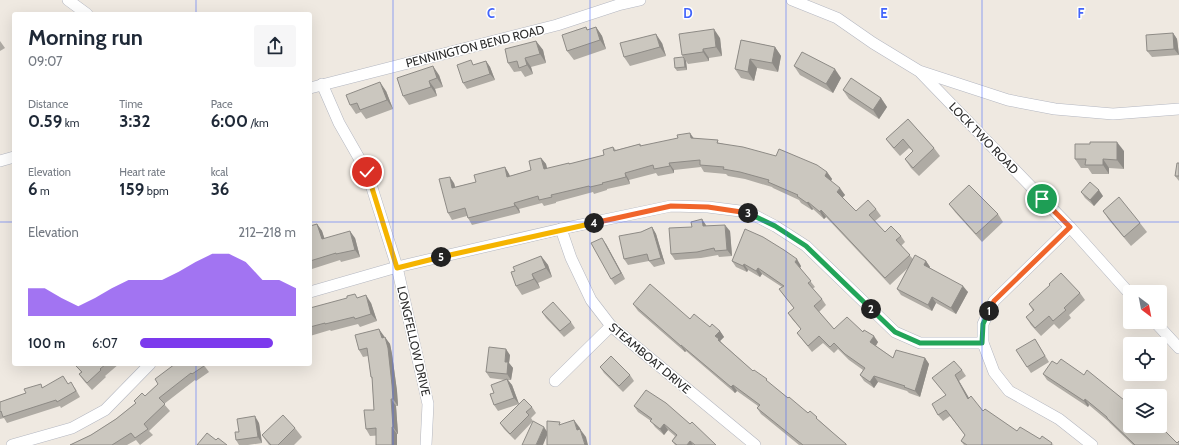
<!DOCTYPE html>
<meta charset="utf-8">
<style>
body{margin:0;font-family:Cabin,sans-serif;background:#f6f6f7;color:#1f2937;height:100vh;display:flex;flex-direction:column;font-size:15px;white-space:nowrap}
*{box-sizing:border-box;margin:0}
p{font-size:13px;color:#747a83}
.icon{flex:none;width:22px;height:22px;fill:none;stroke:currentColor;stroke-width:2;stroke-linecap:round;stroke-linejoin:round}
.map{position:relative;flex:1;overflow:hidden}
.sheet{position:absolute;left:12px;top:12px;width:300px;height:354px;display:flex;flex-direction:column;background:#fff;border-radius:4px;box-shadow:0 4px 16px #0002}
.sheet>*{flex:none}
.needle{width:26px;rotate:148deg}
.buttons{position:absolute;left:1123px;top:285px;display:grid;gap:8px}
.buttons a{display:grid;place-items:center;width:44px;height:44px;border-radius:4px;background:#fff;box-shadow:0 4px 16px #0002;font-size:20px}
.pin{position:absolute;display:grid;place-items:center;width:34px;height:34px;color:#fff;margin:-17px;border:2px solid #fff;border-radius:50%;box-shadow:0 1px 4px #0007}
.km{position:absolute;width:20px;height:20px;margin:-10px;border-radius:50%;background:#222;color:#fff;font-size:11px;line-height:20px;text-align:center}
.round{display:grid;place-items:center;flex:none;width:42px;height:42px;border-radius:4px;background:#f6f6f7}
.head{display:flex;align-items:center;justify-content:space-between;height:68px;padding:0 16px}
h1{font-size:22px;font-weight:700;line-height:30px}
.figures{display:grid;grid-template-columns:repeat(3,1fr);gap:6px;height:68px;padding:4px 16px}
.figures div{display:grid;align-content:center}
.figures b{font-size:17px;font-weight:700}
.figures small{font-size:11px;font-weight:400}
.figures p{font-size:11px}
.chart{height:112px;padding:8px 16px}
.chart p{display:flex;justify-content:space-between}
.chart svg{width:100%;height:72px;margin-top:4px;fill:#7c3aed;opacity:.7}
ul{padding:0 16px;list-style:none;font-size:13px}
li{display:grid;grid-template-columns:64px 48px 1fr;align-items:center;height:30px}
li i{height:10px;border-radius:5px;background:#7c3aed}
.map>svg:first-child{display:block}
</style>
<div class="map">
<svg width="1179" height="445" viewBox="0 0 1179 445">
<rect width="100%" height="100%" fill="#efe9e1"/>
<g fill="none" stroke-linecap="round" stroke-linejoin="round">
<defs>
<g id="minor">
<polyline points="68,0 87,14"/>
<polyline points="792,0 837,18 873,43 919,71 1008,100 1055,109 1113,114 1179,109"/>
<polyline points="921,73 1070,227 1130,294"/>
<polyline points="322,84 339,123 367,172 397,267 428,404 426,445"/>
<polyline points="310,88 557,25 618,5 640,0"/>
<polyline points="0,161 14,157"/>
<polyline points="1070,227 994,301 983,324 983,343 994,372 1009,391 1059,419 1092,445"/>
<polyline points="561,229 571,258 591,300 611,326 755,445"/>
<polyline points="310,292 397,267 561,229 671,206 708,207 748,212 775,226 806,246 895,332 920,343 983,343"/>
<polyline points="1155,322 1179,348"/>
<polyline points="555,381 611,326"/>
<polyline points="12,445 72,428 105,410 150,364"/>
</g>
</defs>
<use href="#minor" stroke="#b4b7c1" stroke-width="12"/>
<use href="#minor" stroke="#fff" stroke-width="11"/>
</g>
<g fill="#afaba4">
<polygon points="586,27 588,30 596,27 602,36 606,49 574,60 567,51"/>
<polygon points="1173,33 1177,39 1179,55 1152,57 1147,51"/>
<polygon points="720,38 722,56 709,58 709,61 688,64 686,61 687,70 677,71 675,68 683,57 682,55"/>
<polygon points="741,40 775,47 781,56 778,72 757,68 754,81 741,78 735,69"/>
<polygon points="0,41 5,48 0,51"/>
<polygon points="536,41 543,50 546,63 531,67 533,74 525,77 521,71 514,72 508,63"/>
<polygon points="662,43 666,56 630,66 624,57"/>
<polygon points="486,61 490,67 495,80 467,89 463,83 474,65"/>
<polygon points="794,66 841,78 833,93 800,75"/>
<polygon points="439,75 443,87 435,89 437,96 409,105 403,96 397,78"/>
<polygon points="843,90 881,98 887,107 879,119 849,99"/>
<polygon points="386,91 393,109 366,119 361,112 356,114 350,105"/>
<polygon points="908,119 934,148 940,156 919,176 911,168 905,159 913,151 909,148 900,156 892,147 886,139"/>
<polygon points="694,138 720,143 827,172 832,179 831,181 845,195 842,198 856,211 876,209 881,216 875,221 885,232 901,236 905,242 901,246 913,259 926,261 930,267 930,268 968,292 956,314 936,303 932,311 901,295 897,289 908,268 890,285 826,217 824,219 813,209 812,210 801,203 799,200 773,188 772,187 745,179 728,176 726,174 704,172 701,167 674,170 674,173 658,176 656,173 629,180 630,184 607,189 607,190 594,194 593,192 556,202 556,203 544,206 542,203 519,209 520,213 472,225 468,218 467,216 452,220 448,213 454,183 455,187 476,182 505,167 509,174 510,176 531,170 541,158 546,164 547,169 569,163 570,164 604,155 613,147 616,150 640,144 641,146"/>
<polygon points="1124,151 1124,169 1109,168 1109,174 1092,174 1088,168 1081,168 1075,159"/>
<polygon points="1179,163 1179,181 1175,176"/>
<polygon points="1081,192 1103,196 1094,206 1085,198"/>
<polygon points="949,204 998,214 1003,222 982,242 955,212"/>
<polygon points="1103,211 1140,223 1147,232 1131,246 1109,220"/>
<polygon points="317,224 322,231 324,238 355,238 360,257 341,262 340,260 312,269 310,267 310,226"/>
<polygon points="706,225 706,226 730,231 732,256 719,257 718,255 701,258 675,260 671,254"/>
<polygon points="652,227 656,234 665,264 654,267 649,261 628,265 624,259 641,232"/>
<polygon points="606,244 625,279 615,285 611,279"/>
<polygon points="541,256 548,265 552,277 538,283 540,288 522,295 516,286 515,271"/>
<polygon points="732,261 801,266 800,268 815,287 812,289 822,299 826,305 819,312 834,329 863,332 878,342 876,346 893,358 925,358 929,364 920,397 909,393 907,391 878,382 874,388 864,381 860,375 863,370 849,360 838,349 834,353 823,343 812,352 797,333 801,329 792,319 788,313 794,308 779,289 782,287 762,274 760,277 748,270 747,272 736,267"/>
<polygon points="1080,293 1085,300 1069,315 1071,318 1059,329 1054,324 1041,336 1031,325 1026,317 1033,311 1029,304"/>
<polygon points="358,298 371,303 377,321 360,327 358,324 331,331 330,330 310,336 310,308"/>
<polygon points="633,304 690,319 720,331 724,337 720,341 722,343 753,371 788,398 821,422 832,432 835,435 847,445 799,445 761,414 757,408 758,406 737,391 735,393 686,351 685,352 638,311"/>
<polygon points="542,312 571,322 575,328 564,337 546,318"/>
<polygon points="384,336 384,337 390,344 392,354 397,391 398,406 396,406 398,434 370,436 366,429 374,410 372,379 371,377 368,356 363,357 359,350"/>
<polygon points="1035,339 1049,362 1031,373 1027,367"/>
<polygon points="510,355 509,363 513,368 511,380 508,380 512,385 519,404 498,411 494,405 494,393 505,380 490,378 486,372"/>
<polygon points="78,364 119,364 105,376 106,377 92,390 84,381 79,374 81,372 76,366"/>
<polygon points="203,364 209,372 196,381 195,380 164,404 170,411 149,431 153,435 140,445 136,440 127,445 70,445 91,435 116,419 136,403 134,401 145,396 158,384"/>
<polygon points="1057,364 1084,375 1124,400 1160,426 1160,423 1165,429 1164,430 1179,445 1133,445 1111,424 1108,421 1089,405 1088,407 1047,380 1043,374"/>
<polygon points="600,367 630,375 634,381 623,392 604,373"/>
<polygon points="962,370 966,376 959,381 969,398 983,411 1017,431 1040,439 1054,445 964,445 961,441 965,435 950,416 943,421 938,415 946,395 932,378"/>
<polygon points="69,384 75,388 80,397 61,408 60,406 7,423 4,418 0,419 0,402 43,387"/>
<polygon points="634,406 690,424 716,445 675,445 672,441 675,436 668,430 664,435 655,427 651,421 638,412"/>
<polygon points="532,407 536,413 531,418 533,421 515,440 504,429 500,423"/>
<polygon points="259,423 262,443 248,445 239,445 236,440 239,432"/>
<polygon points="295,428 302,437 294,445 269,445 262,435"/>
</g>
<g fill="#8e8b86">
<polygon points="596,27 602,36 606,49 600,40"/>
<polygon points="714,29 720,38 722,56 716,47"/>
<polygon points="1173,33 1177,39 1179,55 1174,49"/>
<polygon points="656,34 662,43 666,56 660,47"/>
<polygon points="536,41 543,50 546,63 540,54"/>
<polygon points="775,47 781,56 778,72 772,63"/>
<polygon points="703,49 709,58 709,61 703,52"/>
<polygon points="525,58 531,67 533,74 527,65"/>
<polygon points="684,58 686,61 687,70 685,67"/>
<polygon points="750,59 757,68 754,81 748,72"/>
<polygon points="486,61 490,67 495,80 490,74"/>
<polygon points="433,66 439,75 443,87 437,78"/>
<polygon points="835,69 841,78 833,93 826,84"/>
<polygon points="429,81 435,89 437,96 431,87"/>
<polygon points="380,82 386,91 393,109 387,100"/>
<polygon points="881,98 887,107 879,119 873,110"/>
<polygon points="690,133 695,140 691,138"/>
<polygon points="1117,142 1124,151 1124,169 1117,160"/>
<polygon points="541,158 546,164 549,176 544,169"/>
<polygon points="1103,159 1109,168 1109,174 1103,165"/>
<polygon points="669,163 674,170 674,173 670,166"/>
<polygon points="505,167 509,174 512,183 507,177"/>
<polygon points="827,172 832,179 830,182 825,176"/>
<polygon points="625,173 629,180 630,184 626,177"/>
<polygon points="450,177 454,183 457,194 452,188"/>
<polygon points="840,188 845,195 841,199 837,192"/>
<polygon points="1099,190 1103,196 1094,206 1090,200"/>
<polygon points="808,202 813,209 812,210 807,203"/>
<polygon points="514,203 519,209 520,213 515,206"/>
<polygon points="821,210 826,217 824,219 820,212"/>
<polygon points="702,219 706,225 708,232 703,226"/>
<polygon points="317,224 322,231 327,246 322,239"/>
<polygon points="725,225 730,231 732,256 727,250"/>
<polygon points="652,227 656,234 665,264 661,258"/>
<polygon points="350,231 355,238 360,257 355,250"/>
<polygon points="602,238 606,244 625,279 621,273"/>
<polygon points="541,256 548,265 552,277 546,268"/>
<polygon points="797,259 801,266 800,268 795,262"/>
<polygon points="926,261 930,267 928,271 924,265"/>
<polygon points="744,264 748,270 747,272 743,266"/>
<polygon points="758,268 762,274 760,277 756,271"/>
<polygon points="532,274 538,283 540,288 534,279"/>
<polygon points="963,286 968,292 956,314 951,308"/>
<polygon points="366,295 371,303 377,321 371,314"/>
<polygon points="932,297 936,303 932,311 928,305"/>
<polygon points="379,329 384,336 386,345 382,338"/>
<polygon points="720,331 724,337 720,341 723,345 722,346 715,336"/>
<polygon points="874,336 878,342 874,348 870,342"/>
<polygon points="385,337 390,344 392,354 397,391 398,406 393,399"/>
<polygon points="681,345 686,351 685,352 681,346"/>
<polygon points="506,349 510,355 509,363 513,368 511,380 507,374 505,362"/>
<polygon points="925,358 929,364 920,397 915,391"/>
<polygon points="955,375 959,381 973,405 968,399"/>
<polygon points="874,376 878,382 874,388 870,382"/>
<polygon points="507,379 512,385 519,404 514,398"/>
<polygon points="733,385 737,391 735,393 731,387"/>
<polygon points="391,399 396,406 398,434 393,427"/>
<polygon points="1085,399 1089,405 1088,407 1084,401"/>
<polygon points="255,416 259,423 262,443 258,437"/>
<polygon points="574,420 580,428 583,438 577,430"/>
<polygon points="664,424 668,430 664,435 660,429"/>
<polygon points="392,427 397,434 397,445 392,445"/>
<polygon points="544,427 548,433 543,445 536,445"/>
<polygon points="580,429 586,437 588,445 585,445"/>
<polygon points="690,441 693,445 687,445"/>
</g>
<g fill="#cbc7bf" stroke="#8e8b86">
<polygon points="586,27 587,30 596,27 600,40 567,51 562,35"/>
<polygon points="714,29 716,47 703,49 703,52 682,55 679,34"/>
<polygon points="1173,33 1174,49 1147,51 1146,35"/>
<polygon points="656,34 660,47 624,57 620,43"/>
<polygon points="741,40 775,47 772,63 750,59 748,72 735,69"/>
<polygon points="536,41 540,54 525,58 527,65 519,68 517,61 508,63 505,49"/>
<polygon points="802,52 835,69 826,84 794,66"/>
<polygon points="683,57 684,58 685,67 675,68 674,58"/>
<polygon points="471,60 473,65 486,61 490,74 463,83 457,65"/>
<polygon points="433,66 437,78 429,81 431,87 403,96 397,78"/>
<polygon points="851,78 881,98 873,110 843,90"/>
<polygon points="380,82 387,100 360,110 357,103 350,105 346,95"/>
<polygon points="908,119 934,148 913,168 905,159 913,151 903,139 894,148 886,139"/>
<polygon points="690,133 691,138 718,140 717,143 743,147 776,156 779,149 817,165 827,172 825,176 840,188 837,192 856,211 868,200 876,209 869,215 885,232 891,226 901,236 896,240 910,255 885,278 821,210 820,212 808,202 807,203 797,196 798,195 768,182 769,180 740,172 723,169 724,167 700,165 700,160 669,163 670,166 654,169 653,165 625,173 626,177 602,183 603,184 590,187 589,186 551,195 552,197 539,200 538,196 514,203 515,206 468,218 465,208 448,213 439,179 450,177 452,188 476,182 474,175 505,167 507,177 531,170 529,161 541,158 544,169 569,163 569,164 604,155 603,150 613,147 614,151 640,144 640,146 678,138 677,135"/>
<polygon points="1090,142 1117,142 1117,160 1103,159 1103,165 1085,165 1086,159 1075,159 1075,144 1090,144"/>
<polygon points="1177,163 1179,163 1179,176 1175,176"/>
<polygon points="1090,182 1099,190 1090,200 1081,192"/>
<polygon points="969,185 998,214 976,234 949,204"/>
<polygon points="1119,197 1140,223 1124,237 1103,211"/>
<polygon points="702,219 703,226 725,225 727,250 715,251 714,248 697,252 671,254 669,228 692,227 691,222"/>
<polygon points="317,224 322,239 350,231 355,250 336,254 336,253 310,261 310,226"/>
<polygon points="652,227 661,258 649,261 647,254 624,259 619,236 641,232"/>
<polygon points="745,229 763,237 784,250 797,259 795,262 811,281 808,283 822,299 814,306 834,329 847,317 863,332 864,330 874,336 870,342 893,358 896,350 925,358 915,391 904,387 905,386 874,376 870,382 860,375 865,368 845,354 834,343 830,347 819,336 808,346 797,333 801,329 788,313 794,308 779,289 784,286 758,268 756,271 744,264 743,266 732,261"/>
<polygon points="602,238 621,273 611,279 591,243"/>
<polygon points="915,255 926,261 924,265 963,286 951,308 932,297 928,305 897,289"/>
<polygon points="541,256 546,268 532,274 534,279 516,286 511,272 515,271 513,267"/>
<polygon points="1061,273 1080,293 1064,308 1066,310 1053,321 1049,316 1035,328 1026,317 1034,310 1029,304 1050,285 1049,284"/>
<polygon points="650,284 690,319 694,314 710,327 712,324 720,331 715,336 719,339 718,340 753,371 754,370 767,379 766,380 788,398 789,397 808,413 810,411 817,417 816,418 832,432 846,444 846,445 803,445 757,408 760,405 733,385 731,387 681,345 681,346 633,304"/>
<polygon points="355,294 357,298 366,295 371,314 355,319 354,317 325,324 325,323 310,327 310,308 347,298 347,296"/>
<polygon points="553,302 571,322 560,331 542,312"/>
<polygon points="379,329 382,338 385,337 388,348 392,385 393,399 391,399 393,427 392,427 392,445 376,445 376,428 366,429 364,410 374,410 372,377 371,377 367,348 359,350 355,335"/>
<polygon points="1035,339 1045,356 1027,367 1016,350"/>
<polygon points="489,347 506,349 505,362 508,362 507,374 486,372"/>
<polygon points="611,356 630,375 619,386 600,367"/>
<polygon points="1061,359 1084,375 1087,370 1124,400 1128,395 1130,397 1130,426 1160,426 1177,443 1179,441 1179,445 1135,445 1107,418 1107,417 1085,399 1084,401 1043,374 1052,361 1057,364"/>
<polygon points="954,361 962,370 955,375 968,399 971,396 983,411 985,409 1017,431 1020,427 1040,439 1042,436 1052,443 1051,445 967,445 961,441 965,435 946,410 938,415 932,404 946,395 932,378"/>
<polygon points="78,364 106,364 100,369 101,370 87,383 79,374 82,372 76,366"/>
<polygon points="175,364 203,364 204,366 192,374 191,373 159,398 165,404 144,424 148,429 135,438 131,433 112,445 70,445 91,435 116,419 136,403 134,401 142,393 145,396 158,384 155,379"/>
<polygon points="63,376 68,384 71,382 76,391 57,402 56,400 3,417 1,411 0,412 0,402 26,393 24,389 41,384 42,388"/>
<polygon points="507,379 514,398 494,405 490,394 494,393 491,385"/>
<polygon points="646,390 666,403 690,424 692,422 716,445 695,445 690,441 687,445 677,445 672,441 677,435 664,424 660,429 650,421 652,419 634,406"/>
<polygon points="524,399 532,407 526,412 529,415 510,434 500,423"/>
<polygon points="283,415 295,428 278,445 271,445 262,435"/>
<polygon points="255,416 258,437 236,440 235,432 239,432 237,419"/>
<polygon points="574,420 577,430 580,429 585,445 547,445 547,421 560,422 559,425"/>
<polygon points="533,421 544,427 536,445 522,445"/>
<polygon points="207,433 216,440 218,438 227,445 197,445"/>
</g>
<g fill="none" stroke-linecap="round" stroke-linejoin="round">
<defs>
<polyline id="split-1" points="989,311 994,301 1070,227 1042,199"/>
<polyline id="split-2" points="871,309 895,332 920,343 982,343 983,324 989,311"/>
<polyline id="split-3" points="748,213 775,226 806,246 871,309"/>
<polyline id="split-4" points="594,223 671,206 708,207 748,213"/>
<polyline id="split-5" points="441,257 594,223"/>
<polyline id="split-6" points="367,172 397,268 441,257"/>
</defs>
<use href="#split-1" stroke="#fff" stroke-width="8"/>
<use href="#split-2" stroke="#fff" stroke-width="8"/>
<use href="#split-3" stroke="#fff" stroke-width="8"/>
<use href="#split-4" stroke="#fff" stroke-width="8"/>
<use href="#split-5" stroke="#fff" stroke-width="8"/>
<use href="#split-6" stroke="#fff" stroke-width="8"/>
<use href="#split-1" stroke="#f0652b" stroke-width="5"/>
<use href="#split-2" stroke="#22a559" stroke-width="5"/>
<use href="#split-3" stroke="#22a559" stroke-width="5"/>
<use href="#split-4" stroke="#f0652b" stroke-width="5"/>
<use href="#split-5" stroke="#f5b400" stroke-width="5"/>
<use href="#split-6" stroke="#f5b400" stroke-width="5"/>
</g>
<path fill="none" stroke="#4264fb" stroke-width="1" stroke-opacity="0.55" d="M196,0v14M393,0v445M590,0v445M786,0v445M982,0v445M0,222h14M310,222h869M196,364v81"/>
<g text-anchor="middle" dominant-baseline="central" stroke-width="3" stroke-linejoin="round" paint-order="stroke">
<g font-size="12" fill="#2e2e2e" stroke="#fff">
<text transform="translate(475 46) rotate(-14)">PENNINGTON BEND ROAD</text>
<text transform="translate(984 138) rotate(46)">LOCK TWO ROAD</text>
<text transform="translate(414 341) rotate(77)">LONGFELLOW DRIVE</text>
<text transform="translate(650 358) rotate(40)">STEAMBOAT DRIVE</text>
</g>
</g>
<g font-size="13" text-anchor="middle" font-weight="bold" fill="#4264fb" stroke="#fff" stroke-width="3" stroke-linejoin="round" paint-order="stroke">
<text x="491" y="18">C</text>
<text x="688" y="18">D</text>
<text x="884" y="18">E</text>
<text x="1081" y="18">F</text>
</g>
</svg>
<div class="buttons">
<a><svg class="needle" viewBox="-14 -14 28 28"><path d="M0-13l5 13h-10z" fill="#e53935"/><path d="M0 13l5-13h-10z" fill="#747a83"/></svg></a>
<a><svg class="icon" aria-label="locate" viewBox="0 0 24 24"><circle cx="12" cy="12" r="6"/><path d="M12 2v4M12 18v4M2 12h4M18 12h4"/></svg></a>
<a><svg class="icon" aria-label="layers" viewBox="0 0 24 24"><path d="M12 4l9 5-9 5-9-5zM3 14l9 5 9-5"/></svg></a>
</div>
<div class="pin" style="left:1042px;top:199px;background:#1e9e55"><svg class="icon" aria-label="arrive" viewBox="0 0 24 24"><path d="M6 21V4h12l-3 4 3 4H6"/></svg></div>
<div class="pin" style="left:367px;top:172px;background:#d93025"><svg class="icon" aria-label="check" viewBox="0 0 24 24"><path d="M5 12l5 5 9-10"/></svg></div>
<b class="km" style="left:989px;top:311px">1</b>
<b class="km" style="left:871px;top:309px">2</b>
<b class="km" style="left:748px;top:213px">3</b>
<b class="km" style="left:594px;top:223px">4</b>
<b class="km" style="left:441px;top:257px">5</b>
<section class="sheet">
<div class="head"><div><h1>Morning run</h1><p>09:07</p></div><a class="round"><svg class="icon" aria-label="share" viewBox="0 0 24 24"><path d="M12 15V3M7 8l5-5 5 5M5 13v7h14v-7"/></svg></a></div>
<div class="figures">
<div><p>Distance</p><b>0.59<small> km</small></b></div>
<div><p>Time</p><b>3:32</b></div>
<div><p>Pace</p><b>6:00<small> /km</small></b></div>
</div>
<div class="figures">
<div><p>Elevation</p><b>6<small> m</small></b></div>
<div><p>Heart rate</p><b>159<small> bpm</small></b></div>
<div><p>kcal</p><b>36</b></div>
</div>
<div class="chart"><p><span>Elevation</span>212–218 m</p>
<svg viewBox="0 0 160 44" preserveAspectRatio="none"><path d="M0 44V27L10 27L20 33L30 38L40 33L50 27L60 22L70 22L80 22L90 17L100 11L110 6L120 6L130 11L140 22L150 22L160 27V44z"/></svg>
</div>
<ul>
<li><b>100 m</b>6:07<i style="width:85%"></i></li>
</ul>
</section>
</div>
